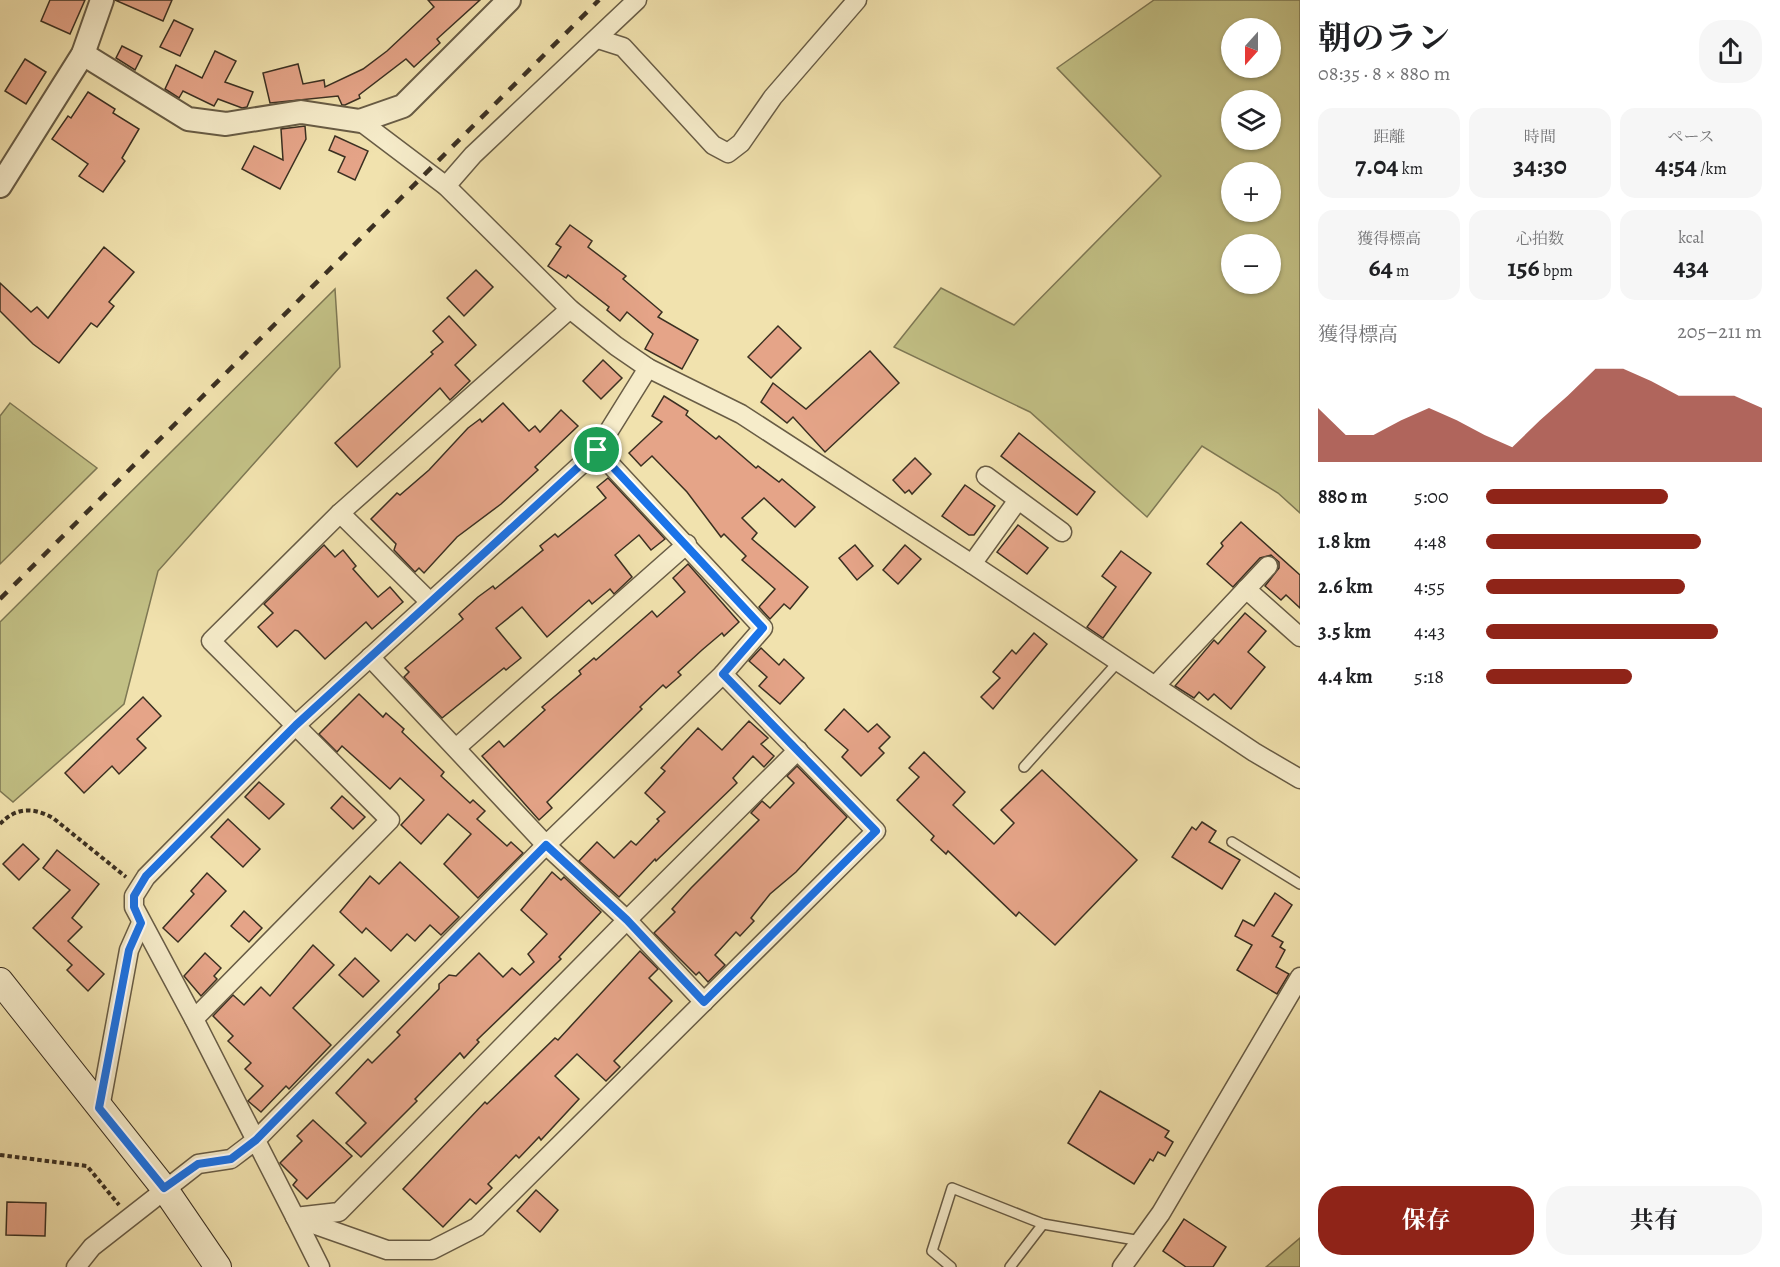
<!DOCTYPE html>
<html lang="ja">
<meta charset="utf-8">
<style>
body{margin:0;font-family:Alegreya,"Noto Serif JP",serif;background:#f6f6f6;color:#202124;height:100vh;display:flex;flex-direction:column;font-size:22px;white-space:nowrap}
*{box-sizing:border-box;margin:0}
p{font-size:20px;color:#757577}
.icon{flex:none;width:33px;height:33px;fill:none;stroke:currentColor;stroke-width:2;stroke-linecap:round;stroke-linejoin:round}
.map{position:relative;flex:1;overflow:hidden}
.drawer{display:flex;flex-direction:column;background:#fff;width:480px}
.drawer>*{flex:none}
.needle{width:39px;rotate:201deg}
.tools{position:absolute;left:1221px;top:18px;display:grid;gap:12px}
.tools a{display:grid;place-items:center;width:60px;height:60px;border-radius:50%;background:#fff;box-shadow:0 2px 4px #0004;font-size:30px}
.pin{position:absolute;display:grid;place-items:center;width:51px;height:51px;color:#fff;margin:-26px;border:3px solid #fff;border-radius:50%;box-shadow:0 2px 6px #0007}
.round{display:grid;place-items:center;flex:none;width:63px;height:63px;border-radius:24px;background:#f6f6f6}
.overview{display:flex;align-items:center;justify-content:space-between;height:102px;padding:0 18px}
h1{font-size:33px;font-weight:700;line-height:45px}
.metrics{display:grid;grid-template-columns:repeat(3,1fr);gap:9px;height:102px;padding:6px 18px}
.metrics div{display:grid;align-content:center;border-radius:15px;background:#f6f6f6;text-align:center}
.metrics b{font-size:26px;font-weight:700}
.metrics small{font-size:16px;font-weight:400}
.metrics p{font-size:16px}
.chart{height:168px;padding:12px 18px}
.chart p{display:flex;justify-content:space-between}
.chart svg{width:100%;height:108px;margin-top:6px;fill:#8f2418;opacity:.7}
.primary-button{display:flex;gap:12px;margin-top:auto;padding:12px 18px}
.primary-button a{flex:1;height:69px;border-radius:24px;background:#8f2418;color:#fff;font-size:24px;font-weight:700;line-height:69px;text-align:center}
.primary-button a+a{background:#f6f6f6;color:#202124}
ul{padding:0 18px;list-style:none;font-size:20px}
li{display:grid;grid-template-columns:96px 72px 1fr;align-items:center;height:45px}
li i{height:15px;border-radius:8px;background:#8f2418}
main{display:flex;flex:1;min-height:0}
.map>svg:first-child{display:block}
</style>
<main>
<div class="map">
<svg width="1300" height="1267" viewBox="0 0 1300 1267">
<rect width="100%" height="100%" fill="#f1e2ae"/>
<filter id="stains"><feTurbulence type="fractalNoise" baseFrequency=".00333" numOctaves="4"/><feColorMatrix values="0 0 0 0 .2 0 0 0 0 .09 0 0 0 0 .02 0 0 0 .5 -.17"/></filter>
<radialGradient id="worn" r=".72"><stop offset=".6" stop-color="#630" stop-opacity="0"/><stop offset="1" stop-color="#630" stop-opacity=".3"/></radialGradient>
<g fill="#c2c085" stroke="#7e7854" stroke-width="1.5" fill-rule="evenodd">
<path d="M1154,0h146v513l-22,-20 -76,-47 -55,71 -117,-105 -136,-65 47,-59 73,37 147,-149 -104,-108zM1270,28v40h-38v-40zM1270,100v40h-38v-40zM1232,172h38v40h-38zM1232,244h38v40h-38z"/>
<polygon points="335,289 340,367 158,571 124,704 13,802 0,791 0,622"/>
<polygon points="10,403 97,468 0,564 0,416"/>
<polygon points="1300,1238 1300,1267 1266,1267"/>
</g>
<g fill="#e5a488" stroke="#3b3022" stroke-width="1.5">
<polygon points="50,0 85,0 70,34 41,21"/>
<polygon points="115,0 172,0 163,21"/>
<polygon points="428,0 480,0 437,39 440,43 414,67 406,59 359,95 360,98 345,105 342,105 338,96 270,103 263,73 298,64 303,84 324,80 325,87 363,69 387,51 434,7"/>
<polygon points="174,20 193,29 180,56 160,47"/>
<polygon points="122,46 142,56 135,70 116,58"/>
<polygon points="215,51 236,61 225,82 253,92 247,107 242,108 218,99 214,106 183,91 179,98 165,89 176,65 202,78"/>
<polygon points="25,59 46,72 26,104 5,91"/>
<polygon points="88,92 115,109 113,113 139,129 122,158 125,161 103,192 79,176 88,164 52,139 68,116 71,118"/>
<polygon points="305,126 306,139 280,189 242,169 254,146 283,160 281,129"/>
<polygon points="335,136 368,151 355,180 338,172 345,157 329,150"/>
<polygon points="570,225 592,241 588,247 626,276 623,279 662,312 658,317 698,340 682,369 645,349 653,334 627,312 620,321 607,310 609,307 568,275 566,278 548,266 561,247 556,244"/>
<polygon points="104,247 134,272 109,302 114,306 97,327 91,323 59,363 33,344 0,311 0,283 31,312 37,307 48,318"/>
<polygon points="476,270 493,287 464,316 447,298"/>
<polygon points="449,316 476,345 455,365 470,381 450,400 440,388 357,467 335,443 433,354 431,352 443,342 433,331"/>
<polygon points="778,326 801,348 771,378 748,357"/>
<polygon points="870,351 899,383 825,452 793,417 787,423 761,402 773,383 806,409"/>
<polygon points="603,360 622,378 601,399 583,381"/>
<polygon points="664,396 688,411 686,415 716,439 719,436 756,468 758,466 779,482 782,479 815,507 795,527 764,498 742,518 757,533 752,539 808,587 790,609 784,604 770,619 759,607 775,589 742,560 746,556 724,534 721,537 687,492 652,456 641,466 629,453 662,422 652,416"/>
<polygon points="503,403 529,431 535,426 540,432 561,410 578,426 535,467 538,470 501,504 457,537 424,573 419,568 415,572 394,550 396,544 371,519 397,493 400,495 429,470 468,428 480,419 482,422"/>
<polygon points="1019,433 1095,492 1077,515 1001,456"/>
<polygon points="915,458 931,474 912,494 909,490 905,493 893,480"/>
<polygon points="608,478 665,539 651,550 639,535 615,555 632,577 614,594 610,589 592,604 589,600 547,637 522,607 496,628 521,658 506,670 504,668 442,718 404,677 409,672 405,668 463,619 459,614 478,597 493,586 495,589 543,550 540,546 555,534 558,537 606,498 597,487"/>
<polygon points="965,485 995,506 974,535 969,535 942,516"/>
<polygon points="1241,522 1300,575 1300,608 1286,595 1281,600 1265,586 1279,568 1279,562 1271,555 1260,558 1233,587 1207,564 1223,546 1221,543"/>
<polygon points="1018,525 1048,548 1027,574 997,552"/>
<polygon points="324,545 335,557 343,550 356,566 353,569 378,597 390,587 403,602 372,629 366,622 325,659 298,631 295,630 277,647 258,627 273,613 264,604"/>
<polygon points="855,545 873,566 857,580 839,558"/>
<polygon points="905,545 921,559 898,584 883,570"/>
<polygon points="1121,551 1151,573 1103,638 1087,627 1116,587 1102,576"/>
<polygon points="688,564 739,622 724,636 722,633 702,650 678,672 681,675 666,688 663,685 640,707 642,709 547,802 552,808 539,820 482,756 499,741 504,747 545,710 542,707 581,674 579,671 594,658 596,660 652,611 657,617 685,592 673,578"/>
<polygon points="1245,613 1266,631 1248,652 1265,667 1231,709 1214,694 1208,700 1199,692 1194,698 1175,686 1214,640 1218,644"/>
<polygon points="1034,633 1047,644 993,709 981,697 1000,678 993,672 1012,650 1016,654"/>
<polygon points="761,648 779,665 784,659 804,678 780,704 759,686 767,677 749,661"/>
<polygon points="359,694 383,717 386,713 404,729 402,732 444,772 441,776 470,803 473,800 485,811 477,819 507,846 511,842 523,853 478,898 444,864 471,834 448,814 421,844 401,825 424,800 400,778 390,789 342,746 337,752 319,734"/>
<polygon points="143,697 161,716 137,739 146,748 119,774 112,766 84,793 65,773"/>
<polygon points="844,709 868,732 877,724 890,737 879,748 884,753 861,776 842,757 848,750 825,730"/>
<polygon points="749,721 768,738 761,744 774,756 764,767 753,756 733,778 737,783 656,861 655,859 619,897 579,861 597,842 614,858 631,841 636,845 659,821 657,819 665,812 645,793 665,771 661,768 698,728 722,750"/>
<polygon points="924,752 965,792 953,805 994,844 1014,823 1001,810 1042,770 1137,860 1055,945 1019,912 1016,916 948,851 946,854 931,840 934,836 897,800 919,777 909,768"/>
<polygon points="797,766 847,817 796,872 770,894 751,918 754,921 740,936 736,932 715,955 725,965 708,982 699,972 696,975 654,933 675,912 672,909 691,888 759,820 751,813 762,801 770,808 794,783 787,776"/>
<polygon points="259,782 284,804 269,819 245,797"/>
<polygon points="342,796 365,817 353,829 331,808"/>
<polygon points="228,819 260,849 243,867 211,837"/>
<polygon points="1202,822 1216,831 1209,842 1240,860 1222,889 1172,857 1192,827 1196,830"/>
<polygon points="23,844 39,859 19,880 3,864"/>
<polygon points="57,850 99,884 72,918 82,927 68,941 104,974 88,991 67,970 72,965 33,928 70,890 43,868"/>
<polygon points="400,862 459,917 441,935 430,925 415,941 407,934 391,951 366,928 362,933 340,912 370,876 379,884"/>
<polygon points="552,872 561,880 564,877 601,912 559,957 561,959 477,1040 479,1042 464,1058 460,1053 415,1099 417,1101 361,1157 346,1143 366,1123 336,1093 368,1059 372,1063 400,1035 397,1032 439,989 439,984 449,975 456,976 479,953 503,977 512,968 520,975 534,962 528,954 547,934 521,910"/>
<polygon points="207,873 226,891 178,942 163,928 194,894 191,891"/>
<polygon points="1275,893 1292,905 1272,936 1283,942 1280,947 1285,950 1276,967 1289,974 1277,994 1237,970 1252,945 1235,936 1243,920 1254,926"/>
<polygon points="244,911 262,928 249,942 231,926"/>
<polygon points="313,945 334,965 293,1008 331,1045 289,1089 286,1086 261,1112 248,1101 263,1086 245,1069 251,1063 228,1041 233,1036 213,1016 233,995 244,1005 261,987 270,996"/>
<polygon points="640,951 658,969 649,978 672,1001 614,1061 620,1067 606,1081 577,1054 555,1076 579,1099 541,1140 539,1137 519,1158 516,1155 488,1184 492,1188 476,1204 470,1199 443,1227 403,1189 485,1102 487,1104 555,1038 558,1040"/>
<polygon points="205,953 221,968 214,976 217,979 201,996 184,976"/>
<polygon points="355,958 379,981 363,997 339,975"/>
<polygon points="1100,1091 1169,1131 1165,1137 1173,1142 1165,1156 1158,1152 1153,1161 1150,1159 1134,1184 1068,1143"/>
<polygon points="313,1120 352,1156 307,1199 293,1185 297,1180 280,1163 302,1141 297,1136"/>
<polygon points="536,1190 558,1210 540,1232 517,1211"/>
<polygon points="7,1202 46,1203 45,1236 6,1235"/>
<polygon points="1184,1219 1226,1247 1213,1267 1186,1267 1163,1251"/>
</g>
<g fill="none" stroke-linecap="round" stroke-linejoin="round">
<defs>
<g id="service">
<polyline points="1024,767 1118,662"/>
<polyline points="1232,842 1300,884"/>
<polyline points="951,1267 932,1251 952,1188 1043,1224 1141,1241"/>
<polyline points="1010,1267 1043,1224"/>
</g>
<g id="minor">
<polyline points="598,39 623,47 713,145 728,153 741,143 773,97 857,0"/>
<polyline points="360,121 446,186 570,309 616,346 648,368 741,414 972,564 1254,752 1300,779"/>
<polyline points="446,186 473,155 637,0"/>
<polyline points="597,450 763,628 723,674"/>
<polyline points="986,476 1062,532"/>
<polyline points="340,513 430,602"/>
<polyline points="972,564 1018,500"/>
<polyline points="1246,589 1300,637"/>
<polyline points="1155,686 1268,566"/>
<polyline points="456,748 687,544"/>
<polyline points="704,1002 627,920 798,750"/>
<polyline points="194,1019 390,820 211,641 340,513 570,309"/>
<polyline points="100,1108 129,950 141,923"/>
<polyline points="295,1217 320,1267"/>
<polyline points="299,1219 387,1250 432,1250 477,1227 876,831 723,674 546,845 370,657"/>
<polyline points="76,1267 92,1247 198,1164 231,1159 256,1140 546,845 627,920 339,1212 295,1217 194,1019 134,907 134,896 146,877 296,725 597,450 648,368"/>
<polyline points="1122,1267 1161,1213 1300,977"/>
</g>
<g id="tertiary">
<polyline points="83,54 188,119 226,124 301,112 360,121 403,106 509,0"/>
<polyline points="0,186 83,54 102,0"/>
</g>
<polyline id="secondary" points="0,981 164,1188 218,1267"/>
</defs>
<use href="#service" stroke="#685c45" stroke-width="12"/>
<use href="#minor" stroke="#685c45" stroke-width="21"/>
<use href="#tertiary" stroke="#685c45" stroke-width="26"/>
<use href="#secondary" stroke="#3b3022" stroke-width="28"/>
<g stroke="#3b3022" stroke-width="4" stroke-dasharray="4.5 3" stroke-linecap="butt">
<path d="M0,824c16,-17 33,-17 53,-6l73,59"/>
<polyline points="0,1155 87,1166 119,1205"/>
</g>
<use href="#service" stroke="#f6ecca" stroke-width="9"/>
<use href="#minor" stroke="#f6ecca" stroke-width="18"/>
<use href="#tertiary" stroke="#f6ecca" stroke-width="22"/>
<use href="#secondary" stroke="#f6ecca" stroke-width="26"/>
<polyline stroke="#3b3022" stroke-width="4.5" stroke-dasharray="10 10" stroke-linecap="butt" points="0,599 599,0"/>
</g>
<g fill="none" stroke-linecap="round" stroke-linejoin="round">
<defs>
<polygon id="route" points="597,450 763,628 723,674 876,831 704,1002 627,920 546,845 256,1140 231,1159 198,1164 164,1188 99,1108 129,950 141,923 134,907 134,896 146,876 296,725"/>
</defs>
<use href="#route" stroke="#fff" stroke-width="12"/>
<use href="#route" stroke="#1a73e8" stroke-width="8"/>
</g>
<rect width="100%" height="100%" filter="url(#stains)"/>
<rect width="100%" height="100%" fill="url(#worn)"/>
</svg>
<div class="tools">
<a><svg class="needle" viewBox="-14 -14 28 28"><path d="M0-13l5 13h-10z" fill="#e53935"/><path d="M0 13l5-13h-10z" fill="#757577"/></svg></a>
<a><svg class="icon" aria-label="layers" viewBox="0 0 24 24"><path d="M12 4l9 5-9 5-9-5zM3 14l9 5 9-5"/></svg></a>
<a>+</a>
<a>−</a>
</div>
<div class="pin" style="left:597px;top:450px;background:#1e9e55"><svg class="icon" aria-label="arrive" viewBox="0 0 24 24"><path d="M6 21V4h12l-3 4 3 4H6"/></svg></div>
</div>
<section class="drawer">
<div class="overview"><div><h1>朝のラン</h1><p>08:35 · 8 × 880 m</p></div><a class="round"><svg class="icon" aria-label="share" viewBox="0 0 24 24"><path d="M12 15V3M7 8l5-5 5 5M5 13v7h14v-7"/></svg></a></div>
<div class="metrics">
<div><p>距離</p><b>7.04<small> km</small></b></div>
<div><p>時間</p><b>34:30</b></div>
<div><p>ペース</p><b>4:54<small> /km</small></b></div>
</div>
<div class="metrics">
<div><p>獲得標高</p><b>64<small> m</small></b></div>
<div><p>心拍数</p><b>156<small> bpm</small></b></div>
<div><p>kcal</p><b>434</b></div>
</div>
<div class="chart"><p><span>獲得標高</span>205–211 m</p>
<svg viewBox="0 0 160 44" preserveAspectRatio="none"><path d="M0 44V22L10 33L20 33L30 27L40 22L50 27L60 33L70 38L80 27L90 17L100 6L110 6L120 11L130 17L140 17L150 17L160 22V44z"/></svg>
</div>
<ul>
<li><b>880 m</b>5:00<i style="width:66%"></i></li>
<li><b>1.8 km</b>4:48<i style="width:78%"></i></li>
<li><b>2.6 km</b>4:55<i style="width:72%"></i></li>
<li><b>3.5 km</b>4:43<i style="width:84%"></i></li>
<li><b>4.4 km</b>5:18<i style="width:53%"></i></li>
</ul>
<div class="primary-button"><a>保存</a><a>共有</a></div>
</section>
</main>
